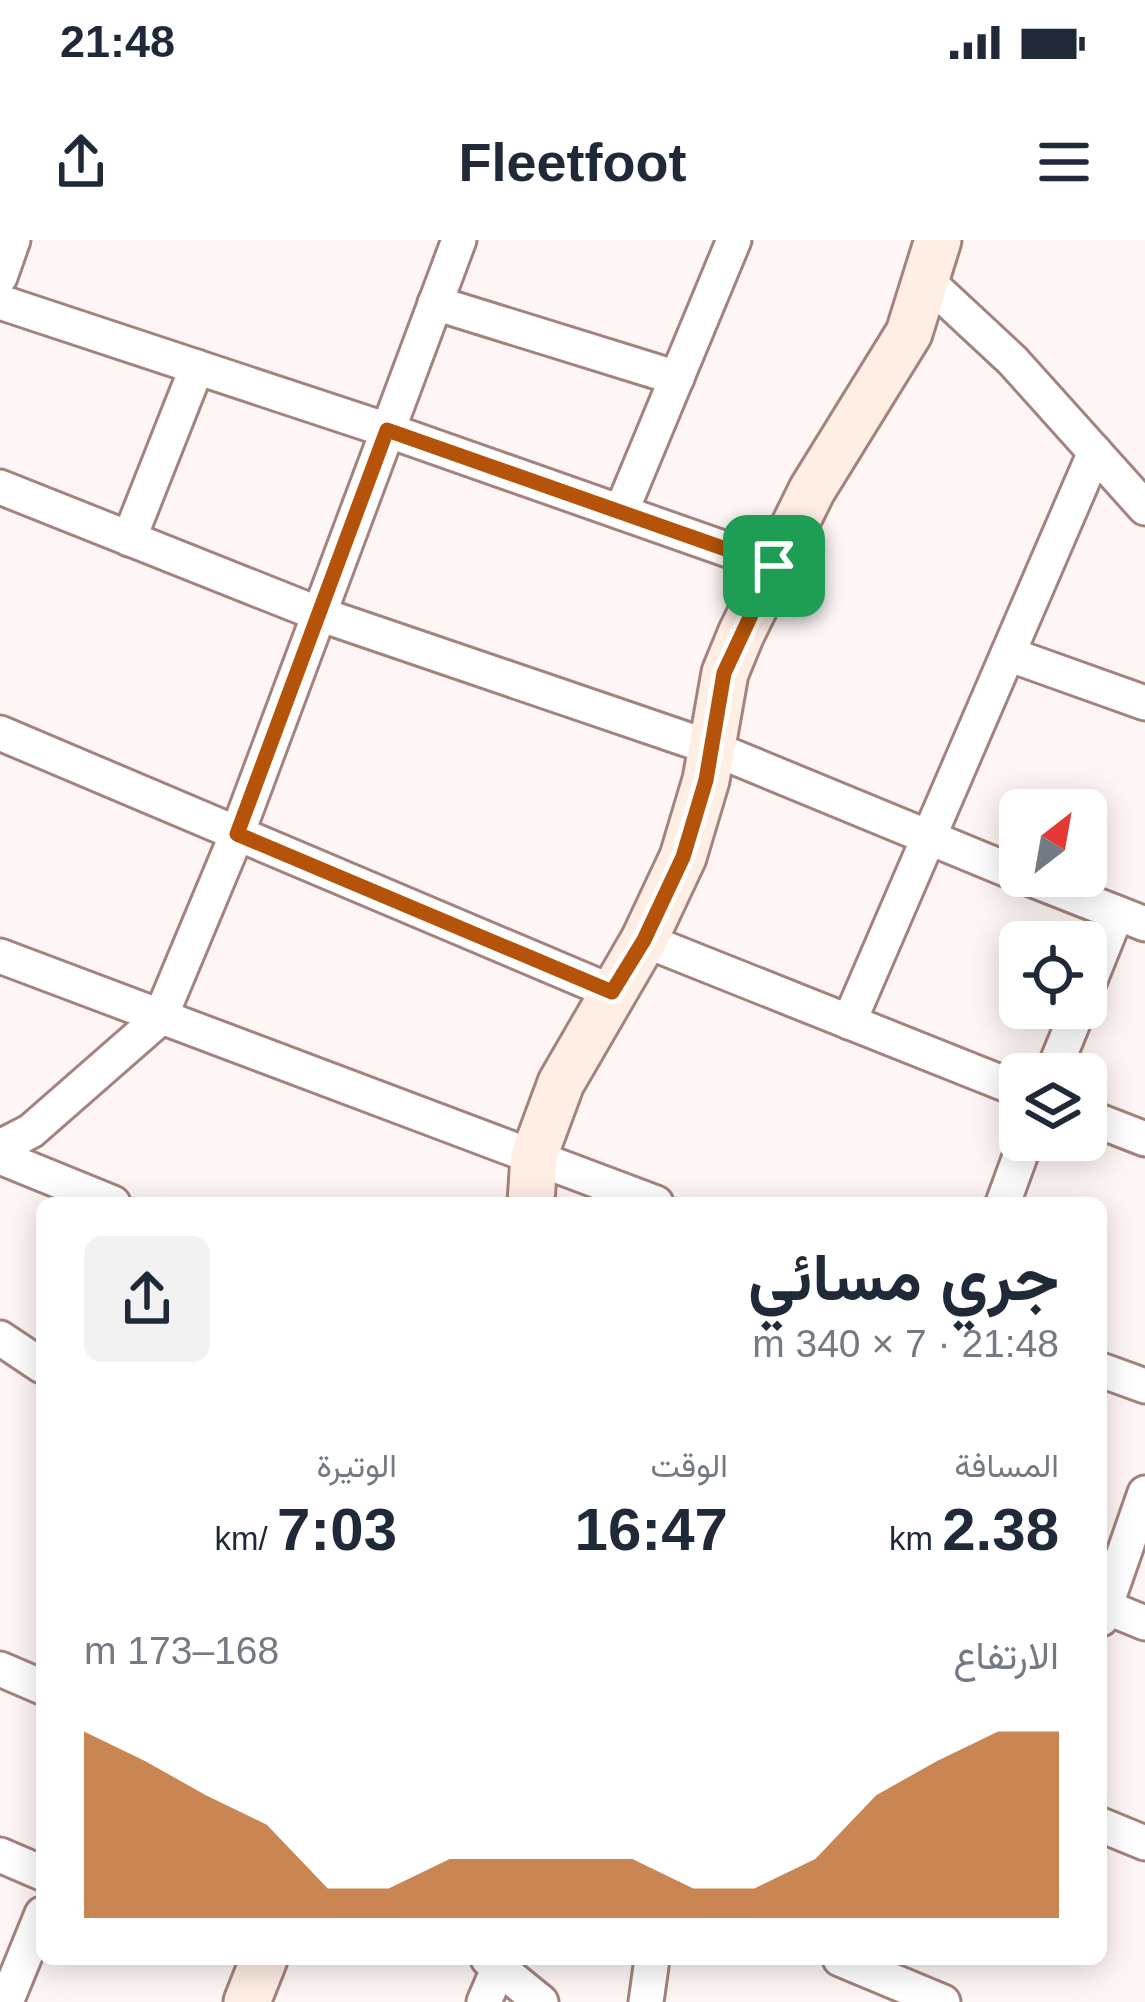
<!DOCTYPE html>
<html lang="ar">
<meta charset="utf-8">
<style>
body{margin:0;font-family:Helvetica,Vazirmatn,sans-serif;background:#f2f2f3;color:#1f2937;direction:rtl;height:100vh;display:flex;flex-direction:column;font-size:45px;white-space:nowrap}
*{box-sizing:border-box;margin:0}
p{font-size:39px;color:#747a83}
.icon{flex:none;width:66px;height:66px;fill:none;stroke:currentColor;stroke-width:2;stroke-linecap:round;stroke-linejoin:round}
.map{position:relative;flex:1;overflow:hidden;direction:ltr}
.panel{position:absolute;left:36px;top:957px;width:1071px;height:768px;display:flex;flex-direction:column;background:#fff;border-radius:18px;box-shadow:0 6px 30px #0003;direction:rtl}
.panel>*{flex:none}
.needle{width:78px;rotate:31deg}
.tools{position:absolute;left:999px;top:549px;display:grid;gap:24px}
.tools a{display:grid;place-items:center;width:108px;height:108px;border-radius:18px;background:#fff;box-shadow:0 6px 30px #0003;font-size:60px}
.pin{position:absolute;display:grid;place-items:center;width:102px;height:102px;color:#fff;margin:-51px;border-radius:24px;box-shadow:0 6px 18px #0006}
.round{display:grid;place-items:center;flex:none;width:126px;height:126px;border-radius:18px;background:#f2f2f3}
.summary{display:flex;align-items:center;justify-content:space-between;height:204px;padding:0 48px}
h1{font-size:66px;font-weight:700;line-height:90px}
.metrics{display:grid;grid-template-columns:repeat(3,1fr);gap:18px;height:204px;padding:12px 48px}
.metrics div{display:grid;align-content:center}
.metrics b{font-size:60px;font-weight:700}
.metrics small{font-size:33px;font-weight:400}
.metrics p{font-size:33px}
.chart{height:336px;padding:24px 48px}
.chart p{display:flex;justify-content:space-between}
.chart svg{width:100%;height:216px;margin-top:12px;fill:#b45309;opacity:.7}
.status{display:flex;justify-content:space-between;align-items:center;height:84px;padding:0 60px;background:#fff;direction:ltr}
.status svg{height:33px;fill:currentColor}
header{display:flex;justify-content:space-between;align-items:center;height:156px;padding:0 48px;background:#fff;font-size:54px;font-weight:700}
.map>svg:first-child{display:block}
</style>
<div class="status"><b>21:48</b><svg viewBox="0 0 49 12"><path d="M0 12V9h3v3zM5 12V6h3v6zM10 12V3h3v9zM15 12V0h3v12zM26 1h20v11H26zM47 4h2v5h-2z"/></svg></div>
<header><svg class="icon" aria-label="menu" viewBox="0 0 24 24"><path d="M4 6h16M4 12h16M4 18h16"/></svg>Fleetfoot<svg class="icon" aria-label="share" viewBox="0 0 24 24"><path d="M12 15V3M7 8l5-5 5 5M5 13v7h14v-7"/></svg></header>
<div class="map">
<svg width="1145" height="1762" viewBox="0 0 1145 1762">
<rect width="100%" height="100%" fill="#fdf6f4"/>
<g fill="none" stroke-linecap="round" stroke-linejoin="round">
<defs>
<g id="street">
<polyline points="0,37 13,0"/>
<polyline points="926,40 1013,121 1145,268"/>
<polyline points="0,62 387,190 774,326"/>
<polyline points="435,63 677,138"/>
<polyline points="0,247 319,374 712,508 1020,635"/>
<polyline points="621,272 734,0"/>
<polyline points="129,299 197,127"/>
<polyline points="1008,414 1145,463"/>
<polyline points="0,493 612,752"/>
<polyline points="1023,636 1145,684"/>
<polyline points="644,700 1020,850"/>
<polyline points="0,716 656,963"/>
<polyline points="1086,750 1117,673"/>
<polyline points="849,782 1095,212"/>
<polyline points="1052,834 1079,768"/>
<polyline points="1086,876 1145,899"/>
<polyline points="0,907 31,891 160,778 237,594 459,0"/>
<polyline points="0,917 113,963"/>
<polyline points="1003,963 1026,900"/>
<polyline points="0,1098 42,1126"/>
<polyline points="1101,1130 1145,1146"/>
<polyline points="1101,1365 1145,1383"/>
<polyline points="1101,1379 1145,1253"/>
<polyline points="0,1429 42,1447"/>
<polyline points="1101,1585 1145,1603"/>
<polyline points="0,1615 42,1633"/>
<polyline points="488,1719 541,1762"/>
<polyline points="840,1719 943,1762"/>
<polyline points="6,1762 42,1674"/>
<polyline points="484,1762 499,1727"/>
<polyline points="646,1762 652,1719"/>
</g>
<g id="secondary">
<polyline points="531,963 534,916 561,843 644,700 683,617 706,540 725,433 741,394 812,250 909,93 938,0"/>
<polyline points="247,1762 264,1719"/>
</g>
</defs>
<use href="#street" stroke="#a4827d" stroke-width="39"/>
<use href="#secondary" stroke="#a4827d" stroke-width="51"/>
<use href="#street" stroke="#fff" stroke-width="33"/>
<use href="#secondary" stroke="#feeee4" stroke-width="45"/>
</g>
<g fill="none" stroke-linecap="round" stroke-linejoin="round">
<defs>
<polygon id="route" points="387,190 774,326 724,433 706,540 683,617 644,700 612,752 237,594"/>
</defs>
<use href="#route" stroke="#fff" stroke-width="24"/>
<use href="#route" stroke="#b45309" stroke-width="15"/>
</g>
</svg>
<div class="tools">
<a><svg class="needle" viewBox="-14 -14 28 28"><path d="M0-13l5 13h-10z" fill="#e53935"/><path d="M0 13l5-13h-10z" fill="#747a83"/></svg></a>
<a><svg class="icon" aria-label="locate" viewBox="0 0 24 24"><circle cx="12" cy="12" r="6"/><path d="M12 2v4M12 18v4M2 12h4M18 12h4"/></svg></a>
<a><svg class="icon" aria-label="layers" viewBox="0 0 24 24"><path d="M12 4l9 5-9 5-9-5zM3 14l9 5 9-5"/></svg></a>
</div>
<div class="pin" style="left:774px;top:326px;background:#1e9e55"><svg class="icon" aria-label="arrive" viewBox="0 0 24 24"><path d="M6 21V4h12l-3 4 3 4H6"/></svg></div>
<section class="panel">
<div class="summary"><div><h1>جري مسائي</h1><p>21:48 · 7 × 340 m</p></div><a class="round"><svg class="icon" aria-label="share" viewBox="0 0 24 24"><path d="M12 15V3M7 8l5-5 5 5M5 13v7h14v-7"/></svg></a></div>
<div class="metrics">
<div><p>المسافة</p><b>2.38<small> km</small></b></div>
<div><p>الوقت</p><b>16:47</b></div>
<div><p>الوتيرة</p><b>7:03<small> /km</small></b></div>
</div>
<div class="chart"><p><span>الارتفاع</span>168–173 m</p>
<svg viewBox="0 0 160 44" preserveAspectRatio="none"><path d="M0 44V6L10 12L20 19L30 25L40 38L50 38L60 32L70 32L80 32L90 32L100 38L110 38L120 32L130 19L140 12L150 6L160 6V44z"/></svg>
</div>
</section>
</div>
